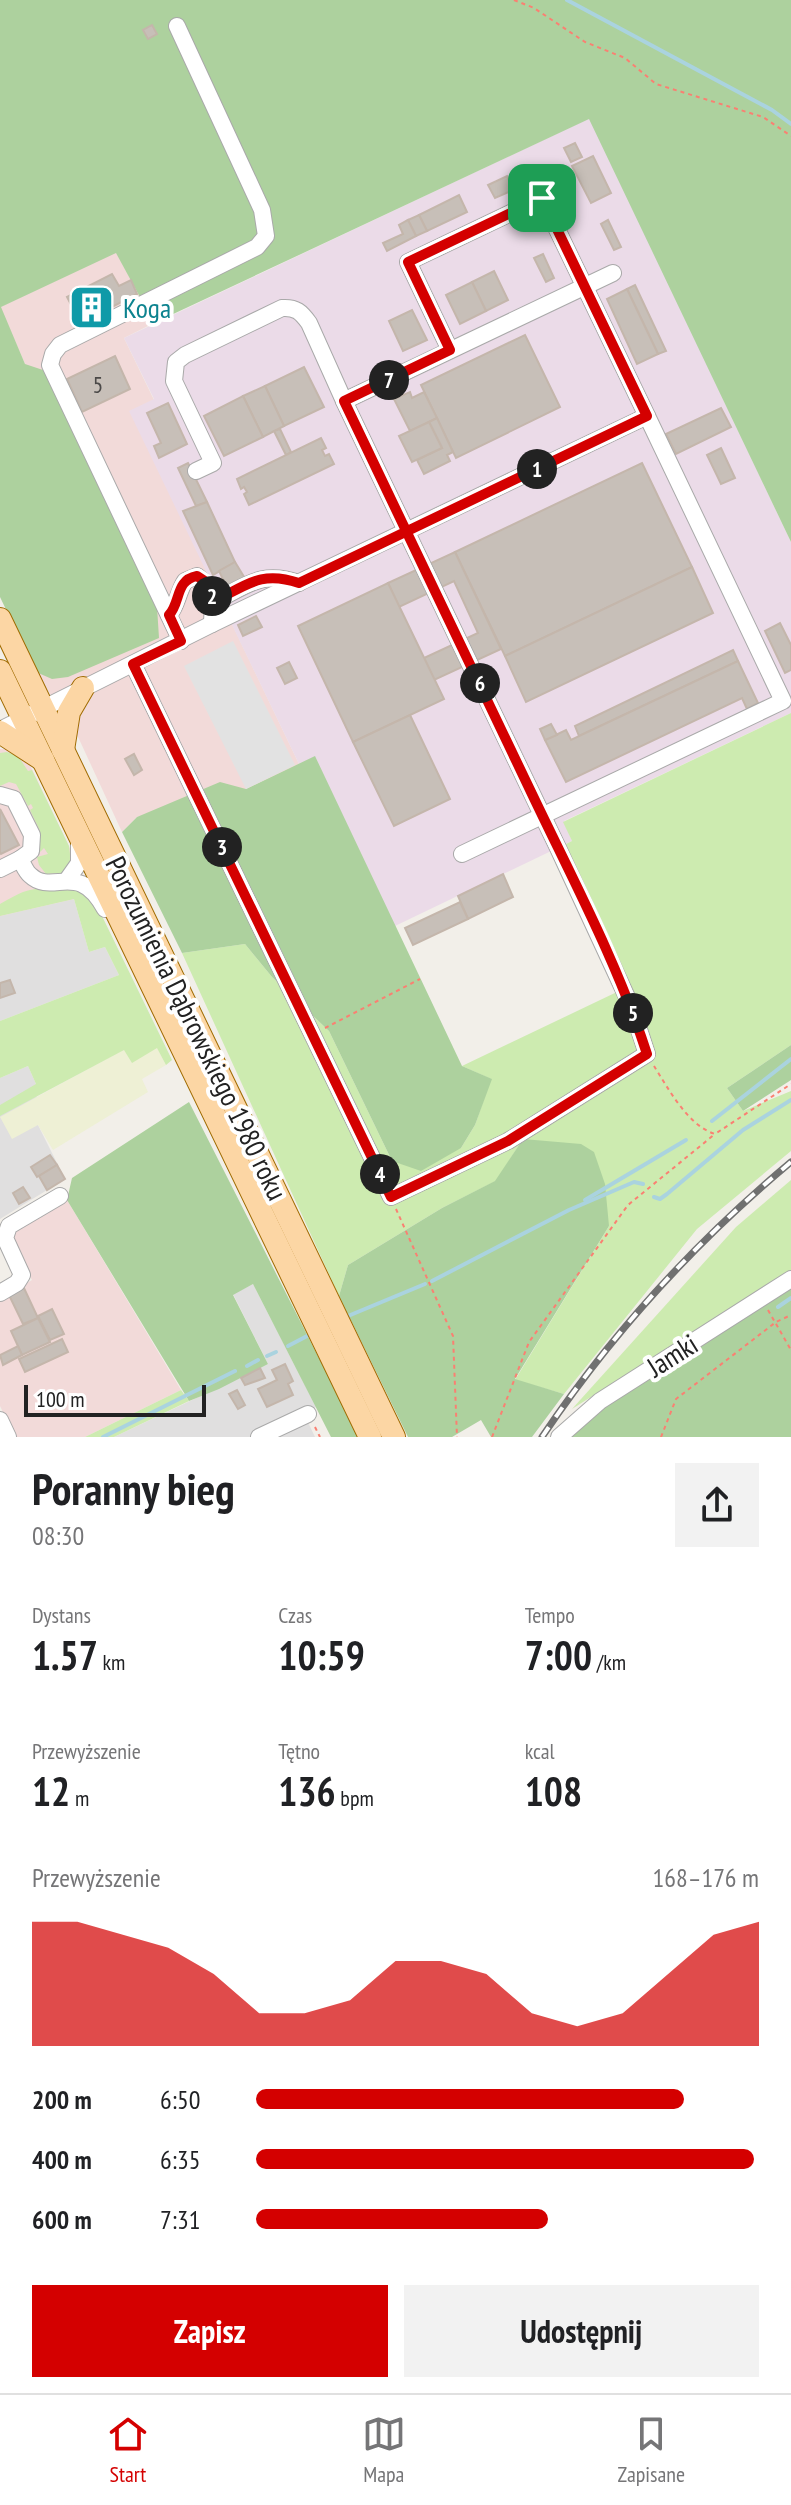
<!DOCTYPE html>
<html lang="pl">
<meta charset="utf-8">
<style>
body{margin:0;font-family:"PT Sans Narrow",sans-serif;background:#f2f2f2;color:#202124;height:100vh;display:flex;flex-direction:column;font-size:30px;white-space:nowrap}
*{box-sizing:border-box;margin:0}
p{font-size:26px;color:#757577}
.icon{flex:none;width:44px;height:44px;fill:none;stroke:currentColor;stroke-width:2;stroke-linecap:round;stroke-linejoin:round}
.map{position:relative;height:1437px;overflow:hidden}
.drawer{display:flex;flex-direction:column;background:#fff;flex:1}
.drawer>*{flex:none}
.scale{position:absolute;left:24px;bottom:20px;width:182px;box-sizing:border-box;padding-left:8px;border:4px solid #222;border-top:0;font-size:22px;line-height:28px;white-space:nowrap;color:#222;-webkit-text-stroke:6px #fff;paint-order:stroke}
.pin{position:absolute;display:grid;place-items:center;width:68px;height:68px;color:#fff;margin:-34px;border-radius:16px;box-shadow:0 4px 12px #0006}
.km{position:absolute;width:40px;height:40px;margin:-20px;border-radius:50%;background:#222;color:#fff;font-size:22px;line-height:40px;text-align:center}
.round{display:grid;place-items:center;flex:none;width:84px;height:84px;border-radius:0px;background:#f2f2f2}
.overview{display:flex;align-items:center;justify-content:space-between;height:136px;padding:0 32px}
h1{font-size:44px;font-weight:700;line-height:60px}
.figures{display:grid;grid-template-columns:repeat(3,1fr);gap:12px;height:136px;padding:8px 32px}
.figures div{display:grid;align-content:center}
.figures b{font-size:40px;font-weight:700}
.figures small{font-size:22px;font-weight:400}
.figures p{font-size:22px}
.chart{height:224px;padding:16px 32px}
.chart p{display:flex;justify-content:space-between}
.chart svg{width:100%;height:144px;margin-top:8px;fill:#d40000;opacity:.7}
.action{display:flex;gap:16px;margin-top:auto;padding:16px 32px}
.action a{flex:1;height:92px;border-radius:0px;background:#d40000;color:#fff;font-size:32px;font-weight:700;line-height:92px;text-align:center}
.action a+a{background:#f2f2f2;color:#202124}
ul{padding:0 32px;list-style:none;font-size:26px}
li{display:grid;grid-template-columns:128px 96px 1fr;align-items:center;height:60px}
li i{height:20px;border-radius:10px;background:#d40000}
.tab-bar{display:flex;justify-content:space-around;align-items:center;height:112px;border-top:2px solid #e0e0e0;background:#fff;font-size:22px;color:#757577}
.tab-bar a{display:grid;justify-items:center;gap:4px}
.tab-bar .selected{color:#d40000}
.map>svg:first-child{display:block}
</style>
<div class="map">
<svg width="791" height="1437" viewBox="0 0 791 1437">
<rect width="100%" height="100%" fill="#f2efe9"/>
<g fill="#e0dfdf">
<polygon points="74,899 89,952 105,947 119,975 0,1021 0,916"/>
<polygon points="28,1066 36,1084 38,1125 65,1179 0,1219 0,1078"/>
<polygon points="253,1284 316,1407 304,1414 315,1437 114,1437 268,1364 233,1294"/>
</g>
<g fill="#f2dad9">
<polygon points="116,252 154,323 124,338 154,400 130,411 299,764 246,789 137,817 122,832 79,739 36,672 25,364 0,307"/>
<polygon points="0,749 10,749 29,763 85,880 74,899 0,916"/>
<polygon points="67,1200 181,1390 85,1437 15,1437 0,1406 0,1299 32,1280 8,1236"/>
</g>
<polygon fill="#ebdbe8" points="590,118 791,542 791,713 564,821 572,841 395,926 315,757 299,764 129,411 154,399 124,338"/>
<polygon fill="#eef0d5" points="157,1047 166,1065 142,1079 148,1092 53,1150 38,1125 12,1139 0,1117 125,1049"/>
<g fill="#cdebb0">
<polygon points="791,713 791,1045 727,1088 743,1111 791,1091 791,1151 697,1229 564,1394 515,1380 609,1226 523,1139 496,1181 442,1208 348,1265 339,1296 182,953 245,944 272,977 329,1031 392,1161 461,1148 475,1125 491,1079 462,1066 619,991 552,851 572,841 563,822"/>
<polygon points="7,752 18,756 28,771 32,770 69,846 71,862 62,873 46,874 39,865 37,857 48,854 44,848 37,855 40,831 30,810 33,808 31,804 28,806 16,784 9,782 0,786 0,753"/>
<path d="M69,888l17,4 16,24 70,144 -6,5 -9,-17 -25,15 -8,-13 -124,66v-11l36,-21 -8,-18 -28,12v-57l119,-46 -14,-28 -16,5 -15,-53 -74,17v-12c9,-5 20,-12 30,-14 13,-3 26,0 39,-2z"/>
<polygon points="791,1180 791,1270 572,1409 736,1227"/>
<polygon points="181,1390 189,1401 114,1437 85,1437"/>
</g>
<g fill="#add19e">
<polygon points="0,0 791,0 791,542 589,119 154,323 116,253 1,307 25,364 49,372 156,591 159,638 68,677 52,679 36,672 0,597"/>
<polygon points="315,756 462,1066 492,1079 475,1125 461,1148 421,1171 392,1161 329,1031 272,977 245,944 182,953 122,832 137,817 220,782 246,789"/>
<polygon points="791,1045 791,1080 743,1111 727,1088"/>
<polygon points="189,1102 359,1437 331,1437 253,1284 233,1295 268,1364 219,1389 189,1401 67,1200 72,1178"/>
<polygon points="523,1139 581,1144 594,1152 605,1184 609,1226 515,1379 564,1394 532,1437 491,1437 481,1420 452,1437 408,1437 339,1296 348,1265 442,1208 495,1181"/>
<polygon points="791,1285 791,1437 570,1437 598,1410"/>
</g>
<polygon fill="#e2e2e2" points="233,641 295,765 246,789 184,666"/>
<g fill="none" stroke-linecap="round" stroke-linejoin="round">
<g stroke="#aad3df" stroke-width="4">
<polyline points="567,0 772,110 791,124"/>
<polyline points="712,1121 791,1059"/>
<polyline points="654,1197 660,1199 667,1194 743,1130 791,1100"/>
<polyline points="585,1200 686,1140"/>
<polyline points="432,1281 569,1210 634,1182 643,1184"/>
<polyline points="778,1307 791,1298"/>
<polyline points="348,1316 425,1284"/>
<polyline points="288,1346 311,1334"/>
<polyline points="267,1356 276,1352"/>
<polyline points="247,1366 258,1360"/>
<polyline points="103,1437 235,1371"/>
</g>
</g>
<g fill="#c7bfb8" stroke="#c4b6ab" stroke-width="2">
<polygon points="152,25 157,34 148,39 143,30"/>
<polygon points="575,143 582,157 571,162 564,148"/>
<polygon points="593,156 611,193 591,203 572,166"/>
<polygon points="507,176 513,190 495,198 488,185"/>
<polygon points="459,195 467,212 427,231 419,215"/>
<polygon points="419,215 427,231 416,236 408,220"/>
<polygon points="408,220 416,236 387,251 383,243 403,234 399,225"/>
<polygon points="608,220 621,247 614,250 601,224"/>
<polygon points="543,254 554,278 546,282 534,258"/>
<polygon points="494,271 508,300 486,311 472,282"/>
<polygon points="112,274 119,286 131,280 137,294 85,321 83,318 79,320 67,297"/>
<polygon points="472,282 486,311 460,324 446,295"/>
<polygon points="635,285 666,351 658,354 627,289"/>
<polygon points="627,289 658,354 637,364 607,299"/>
<polygon points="412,310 427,340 403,351 389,321"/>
<polygon points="525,335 560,407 456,458 421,385"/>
<polygon points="115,356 130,389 82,412 67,379"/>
<polygon points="304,367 324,407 284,426 265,386"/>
<polygon points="265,386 284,426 263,437 243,396"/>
<polygon points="410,392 412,398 424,392 437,418 410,431 394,399"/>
<polygon points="243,396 263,437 224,456 204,416"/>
<polygon points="168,403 187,444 159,458 154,446 161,443 147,413"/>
<polygon points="721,408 731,427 676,454 666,434"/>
<polygon points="437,418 453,452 447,455 450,461 424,474 417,460 442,448 429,422"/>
<polygon points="429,422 442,448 412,462 399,436"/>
<polygon points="280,429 291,452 286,455 274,431"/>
<polygon points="321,438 326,448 322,450 325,456 329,454 334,464 249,505 244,494 247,492 244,487 241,489 237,479"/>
<polygon points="721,448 735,478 721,484 707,455"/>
<polygon points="188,463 207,502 196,506 178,468"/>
<polygon points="642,463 692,567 505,656 455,552"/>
<polygon points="207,502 235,562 213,575 183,511"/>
<polygon points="455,552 501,649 434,680 424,658 478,633 454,581 399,607 388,583"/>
<polygon points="235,562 246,580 227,588 219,571"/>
<polygon points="692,567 713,613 526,702 505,656"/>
<polygon points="388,583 444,699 353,742 298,626"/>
<polygon points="256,616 262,627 243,636 238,625"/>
<polygon points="780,623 791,645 791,670 785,673 765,631"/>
<polygon points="733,650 738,661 579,736 575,726"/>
<polygon points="738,661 758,703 747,709 742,698 566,782 545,740 566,730 571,740"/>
<polygon points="289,662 297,678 285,684 277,668"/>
<polygon points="410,715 450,799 394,826 353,742"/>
<polygon points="551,724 557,735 545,740 540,729"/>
<polygon points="134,754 142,770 134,775 125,759"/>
<polygon points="0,809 19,845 1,854 0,852"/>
<polygon points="503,874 513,897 468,919 458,896"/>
<polygon points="460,902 468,919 413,945 405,928"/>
<polygon points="10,980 15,993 0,998 0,983"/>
<polygon points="50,1155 57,1165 37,1177 31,1167"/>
<polygon points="57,1165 65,1179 47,1190 39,1176"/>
<polygon points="23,1187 30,1198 19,1204 13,1193"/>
<polygon points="23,1286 38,1318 23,1324 8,1293"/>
<polygon points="52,1309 64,1334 50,1340 38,1316"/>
<polygon points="38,1318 50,1342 22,1355 11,1331"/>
<polygon points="62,1339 68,1352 25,1372 19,1359"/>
<polygon points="18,1346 22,1355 3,1365 0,1355"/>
<polygon points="285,1364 293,1381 288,1384 293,1395 267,1407 258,1389 277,1380 272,1370"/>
<polygon points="260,1368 265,1378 245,1385 241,1378"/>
<polygon points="237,1390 245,1405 238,1409 229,1394"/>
</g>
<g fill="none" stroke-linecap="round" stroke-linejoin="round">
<defs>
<g id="minor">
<polyline points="177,26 262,210 266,236 257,247 60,345 53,354 50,365 181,641"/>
<polyline points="450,350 408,262 542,198 647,416"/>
<path d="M196,471l17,-8 -39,-82 2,-19 9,-7 97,-47c14,-1 19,4 27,15l35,78 269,-128"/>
<path d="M213,602c34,-16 47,-32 86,-19"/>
<path d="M169,615c8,-9 9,-23 16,-34l12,-5c17,12 16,28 15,48"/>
<polyline points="133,664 391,1197 508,1141 647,1054 632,1008 558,848 344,401"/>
<polyline points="0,730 212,624 647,416 783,701 462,854"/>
<polyline points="0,795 14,799 32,835 31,851 20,859"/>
<path d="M0,869l20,-10c3,5 6,13 10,16 23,22 48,-16 75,34"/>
<polyline points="67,880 79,863 79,840"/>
<polyline points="0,1293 17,1283 22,1275 5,1238 9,1226 60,1196"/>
<polyline points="0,1420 8,1437"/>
<polyline points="259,1437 308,1414"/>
<polyline points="559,1437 600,1401 791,1279"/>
</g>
<g id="major">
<polyline points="0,619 394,1437"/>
<polyline points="0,671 370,1437"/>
<polyline points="0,732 43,760"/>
<polyline points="63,750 69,712 83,688"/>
</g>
</defs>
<use href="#minor" stroke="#a9a9a9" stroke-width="18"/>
<use href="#major" stroke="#a06b00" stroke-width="24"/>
<g stroke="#fa8072" stroke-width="2" stroke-dasharray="4 4" stroke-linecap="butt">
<polyline points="514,0 534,8 585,42 625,58 656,84 763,117 791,136"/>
<polyline points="325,1028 420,979"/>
<path d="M654,1066c14,22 34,60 61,68l76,-50"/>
<polyline points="396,1209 453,1336 457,1437"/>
<polyline points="768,1310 791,1350"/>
<polyline points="315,1427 320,1437"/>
<polyline points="492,1437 529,1342 628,1205 715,1134"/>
<polyline points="661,1437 676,1399 776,1322 791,1315"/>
</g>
<use href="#minor" stroke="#fff" stroke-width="16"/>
<use href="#major" stroke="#fcd6a4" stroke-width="22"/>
<defs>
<path id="rail" d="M542,1437c70,-104 152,-194 249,-275"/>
</defs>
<use href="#rail" stroke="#707070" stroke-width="7"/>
<use href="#rail" stroke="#fff" stroke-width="4" stroke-dasharray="12" stroke-linecap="butt"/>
</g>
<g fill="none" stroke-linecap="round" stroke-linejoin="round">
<defs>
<path id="route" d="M542,198l105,218 -348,167c-38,-13 -52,2 -86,19l-7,-20 -9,-6c-22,4 -16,26 -28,39l12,26 -48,23 258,533 117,-56 139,-87c-29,-90 -74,-174 -115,-260 -62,-131 -124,-262 -188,-393l106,-51 -42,-88 134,-64"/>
</defs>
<use href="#route" stroke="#fff" stroke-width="16"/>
<use href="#route" stroke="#d40000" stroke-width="10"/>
</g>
<defs>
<symbol id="building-square" viewBox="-11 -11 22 22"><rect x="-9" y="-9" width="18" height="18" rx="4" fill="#0f9aa8" stroke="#fff"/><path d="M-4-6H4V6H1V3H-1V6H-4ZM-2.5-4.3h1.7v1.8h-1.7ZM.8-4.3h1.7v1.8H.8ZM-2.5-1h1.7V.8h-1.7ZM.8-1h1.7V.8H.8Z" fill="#fff"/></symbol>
</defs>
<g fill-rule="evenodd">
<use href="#building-square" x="66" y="282" width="51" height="51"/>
</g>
<g text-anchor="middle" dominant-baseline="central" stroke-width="8" stroke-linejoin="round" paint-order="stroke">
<g font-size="24" fill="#4b4948">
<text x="98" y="384">5</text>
</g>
<g font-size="28" fill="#0d838f" stroke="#fff" text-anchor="start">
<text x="123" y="307">Koga</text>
</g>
<g font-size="28" fill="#222" stroke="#fff">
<text transform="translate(197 1028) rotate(64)">Porozumienia Dąbrowskiego 1980 roku</text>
<text transform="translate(672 1355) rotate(-32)">Jamki</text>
</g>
</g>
</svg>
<div class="scale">100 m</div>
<div class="pin" style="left:542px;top:198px;background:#1e9e55"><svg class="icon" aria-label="arrive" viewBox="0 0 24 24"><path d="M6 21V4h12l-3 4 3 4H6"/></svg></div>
<b class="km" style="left:537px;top:469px">1</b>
<b class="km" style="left:212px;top:596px">2</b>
<b class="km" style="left:222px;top:847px">3</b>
<b class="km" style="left:380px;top:1174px">4</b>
<b class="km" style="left:633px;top:1013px">5</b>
<b class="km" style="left:480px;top:683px">6</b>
<b class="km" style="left:389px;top:380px">7</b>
</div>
<section class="drawer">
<div class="overview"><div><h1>Poranny bieg</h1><p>08:30</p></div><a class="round"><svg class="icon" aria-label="share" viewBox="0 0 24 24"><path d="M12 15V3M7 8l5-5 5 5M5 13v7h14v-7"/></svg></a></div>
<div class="figures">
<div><p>Dystans</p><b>1.57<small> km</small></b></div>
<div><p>Czas</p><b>10:59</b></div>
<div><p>Tempo</p><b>7:00<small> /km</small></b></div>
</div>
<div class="figures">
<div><p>Przewyższenie</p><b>12<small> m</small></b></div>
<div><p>Tętno</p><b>136<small> bpm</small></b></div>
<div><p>kcal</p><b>108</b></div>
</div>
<div class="chart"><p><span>Przewyższenie</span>168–176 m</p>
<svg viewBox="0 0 160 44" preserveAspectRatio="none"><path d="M0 44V6L10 6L20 10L30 14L40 22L50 34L60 34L70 30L80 18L90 18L100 22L110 34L120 38L130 34L140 22L150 10L160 6V44z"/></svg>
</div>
<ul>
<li><b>200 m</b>6:50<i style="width:85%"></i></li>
<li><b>400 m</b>6:35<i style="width:99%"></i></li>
<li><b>600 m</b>7:31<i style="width:58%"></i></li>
</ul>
<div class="action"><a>Zapisz</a><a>Udostępnij</a></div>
</section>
<nav class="tab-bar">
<a class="selected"><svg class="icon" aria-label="home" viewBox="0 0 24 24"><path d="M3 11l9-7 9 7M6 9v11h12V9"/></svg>Start</a>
<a><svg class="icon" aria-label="map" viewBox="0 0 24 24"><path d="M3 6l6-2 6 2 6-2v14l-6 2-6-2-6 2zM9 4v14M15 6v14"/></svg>Mapa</a>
<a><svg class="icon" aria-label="saved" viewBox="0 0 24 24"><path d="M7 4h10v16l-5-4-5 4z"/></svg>Zapisane</a>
</nav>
